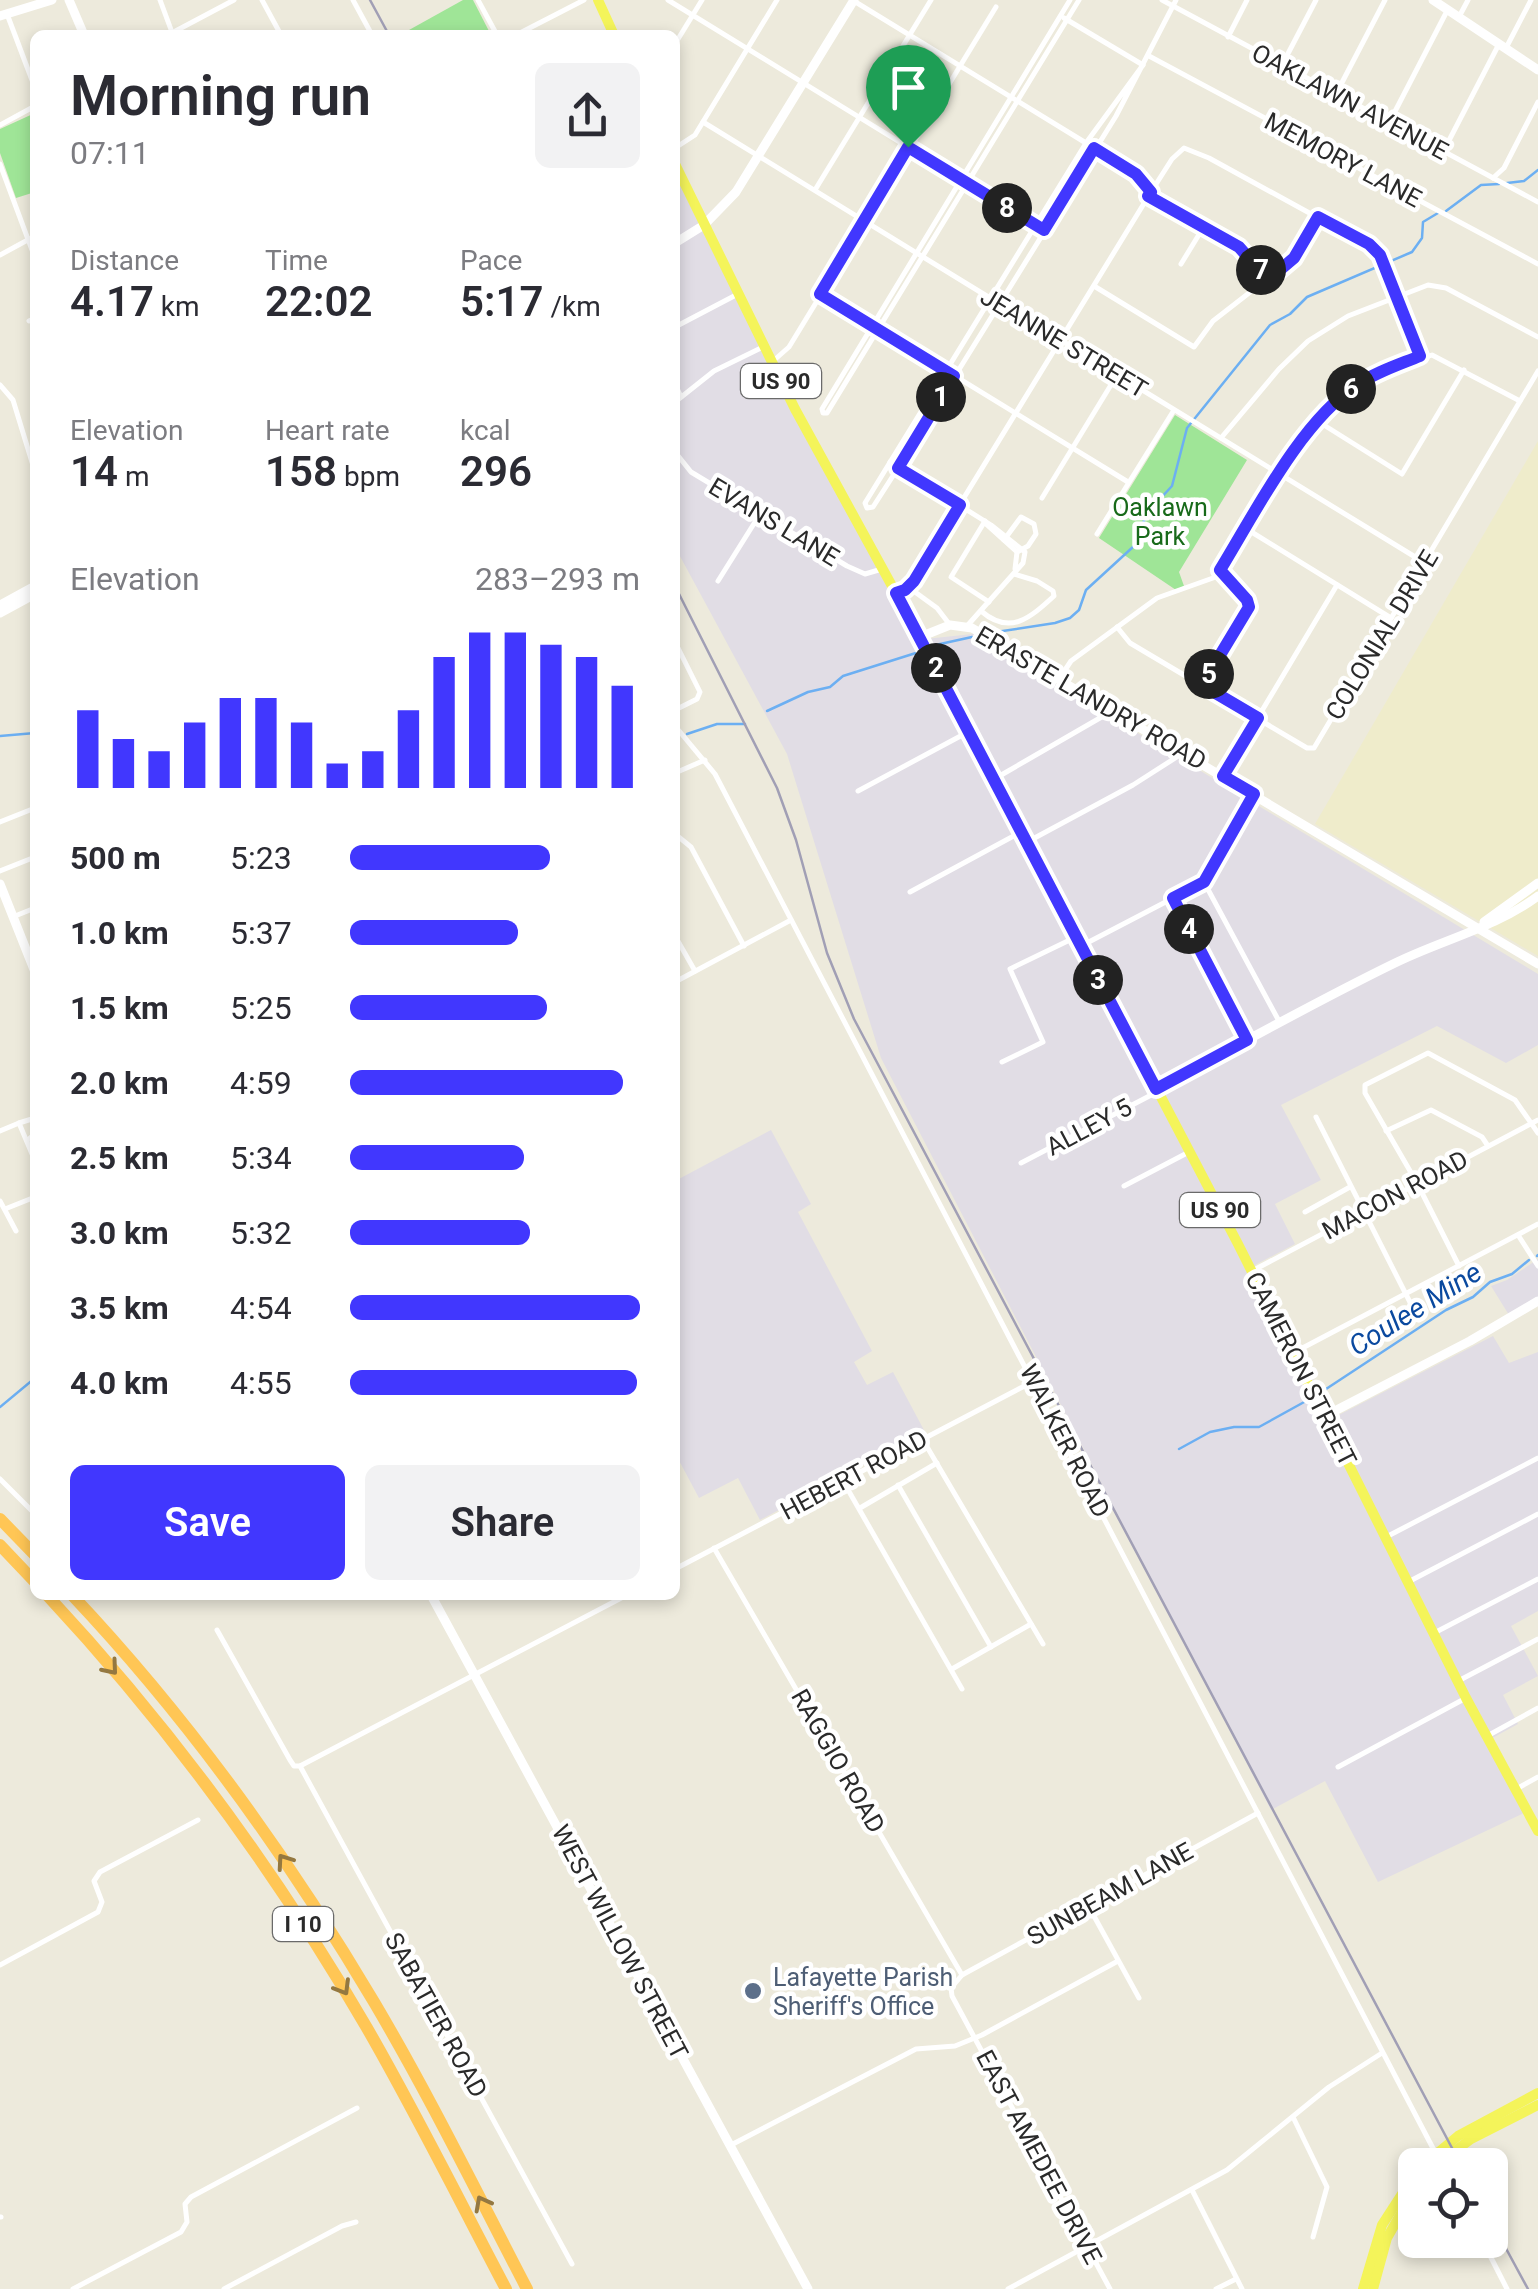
<!DOCTYPE html>
<meta charset="utf-8">
<style>
body{margin:0;font-family:Roboto,sans-serif;background:#f2f2f3;color:#2b2b33;height:100vh;display:flex;flex-direction:column;font-size:38px;white-space:nowrap}
*{box-sizing:border-box;margin:0}
p{font-size:32px;color:#7c7c81}
.icon{flex:none;width:55px;height:55px;fill:none;stroke:currentColor;stroke-width:2;stroke-linecap:round;stroke-linejoin:round}
.map{position:relative;flex:1;overflow:hidden}
.drawer{position:absolute;left:30px;top:30px;width:650px;height:1570px;display:flex;flex-direction:column;background:#fff;border-radius:15px;box-shadow:0 5px 15px #0003}
.drawer>*{flex:none}
.fabs{position:absolute;left:1398px;top:2148px;display:grid;gap:20px}
.fabs a{display:grid;place-items:center;width:110px;height:110px;border-radius:15px;background:#fff;box-shadow:0 5px 15px #0003;font-size:50px}
.pin{position:absolute;display:grid;place-items:center;width:85px;height:85px;color:#fff;margin:-102px -42px;border-radius:50% 50% 50% 0;rotate:-45deg;box-shadow:0 0 10px #0007}
.pin .icon{rotate:45deg}
.km{position:absolute;width:50px;height:50px;margin:-25px;border-radius:50%;background:#222;color:#fff;font-size:28px;line-height:50px;text-align:center}
.round{display:grid;place-items:center;flex:none;width:105px;height:105px;border-radius:15px;background:#f2f2f3}
.summary{display:flex;align-items:center;justify-content:space-between;height:170px;padding:0 40px}
h1{font-size:55px;font-weight:600;line-height:75px}
.figures{display:grid;grid-template-columns:repeat(3,1fr);gap:15px;height:170px;padding:10px 40px}
.figures div{display:grid;align-content:center}
.figures b{font-size:42px;font-weight:600}
.figures small{font-size:28px;font-weight:400}
.figures p{font-size:28px}
.chart{height:280px;padding:20px 40px}
.chart p{display:flex;justify-content:space-between}
.chart svg{width:100%;height:180px;margin-top:10px;stroke:#4137fe;stroke-width:6}
.action{display:flex;gap:20px;margin-top:auto;padding:20px 40px}
.action a{flex:1;height:115px;border-radius:15px;background:#4137fe;color:#fff;font-size:40px;font-weight:600;line-height:115px;text-align:center}
.action a+a{background:#f2f2f3;color:#2b2b33}
ul{padding:0 40px;list-style:none;font-size:32px}
li{display:grid;grid-template-columns:160px 120px 1fr;align-items:center;height:75px}
li i{height:25px;border-radius:12px;background:#4137fe}
.map>svg:first-child{display:block}
</style>
<div class="map">
<svg width="1538" height="2289" viewBox="0 0 1538 2289">
<rect width="100%" height="100%" fill="#edeadc"/>
<g fill="#e1dde5">
<polygon points="675,171 916,640 973,634 1538,974 1538,1045 1506,1063 1437,1026 1281,1105 1321,1180 1275,1204 1295,1244 1255,1265 1333,1418 1493,1336 1509,1363 1538,1352 1538,1611 1511,1626 1538,1676 1503,1695 1518,1724 1485,1742 1524,1813 1378,1882 1325,1781 1271,1810 881,1058 787,754 675,547"/>
<polygon points="771,1130 811,1204 798,1212 872,1351 854,1362 867,1385 893,1372 925,1432 760,1520 738,1478 699,1498 675,1453 675,1181"/>
<polygon points="1538,1259 1538,1300 1509,1315 1491,1286 1507,1280"/>
</g>
<polygon fill="#efeccb" points="1538,441 1538,956 1315,824"/>
<g fill="#9fe597">
<polygon points="463,0 473,0 491,35 400,35"/>
<polygon points="35,113 35,192 16,198 0,153 0,129"/>
<polygon points="1175,415 1247,460 1179,572 1184,586 1176,590 1099,538"/>
</g>
<g fill="none" stroke-linecap="round" stroke-linejoin="round">
<g stroke="#6caff2" stroke-width="2.5">
<polyline points="1507,183 1524,181 1538,170"/>
<polyline points="1446,211 1481,185 1499,184"/>
<polyline points="996,632 1055,623 1070,618 1079,610 1086,590 1134,546 1147,513 1172,486 1187,428 1270,325 1290,314 1307,297 1412,252 1422,238 1423,222 1438,213"/>
<polyline points="931,646 972,637"/>
<polyline points="767,711 808,692 830,687 843,676 919,652"/>
<polyline points="687,734 717,724 745,724"/>
<polyline points="0,736 35,733"/>
<polyline points="675,738 676,737"/>
<polyline points="1537,1256 1538,1255"/>
<polyline points="1323,1391 1446,1310 1473,1297 1490,1282 1512,1274 1529,1260"/>
<polyline points="0,1407 35,1378"/>
<polyline points="1179,1449 1210,1432 1234,1427 1259,1427 1306,1401"/>
</g>
<g stroke="#fff" stroke-width="5">
<polyline points="160,0 173,35"/>
<polyline points="262,0 281,35"/>
<polyline points="353,0 372,35"/>
<polyline points="478,0 497,35"/>
<polyline points="668,0 1043,230"/>
<polyline points="1070,0 822,409 823,413 827,413 1079,0"/>
<polyline points="1162,0 1538,202"/>
<polyline points="854,1 1086,143"/>
<polyline points="7,14 35,88"/>
<polyline points="1460,15 1468,0"/>
<polyline points="1064,18 1143,65"/>
<polyline points="168,35 234,0"/>
<polyline points="516,35 584,0"/>
<polyline points="1228,37 1247,0"/>
<polyline points="675,44 702,0"/>
<polyline points="1506,48 1531,0"/>
<polyline points="1149,56 1538,264"/>
<polyline points="1143,65 1086,143 865,503 867,508 873,507 898,468 1116,116 1176,0"/>
<polyline points="1282,65 1316,0"/>
<polyline points="1336,94 1385,0"/>
<polyline points="703,122 990,298"/>
<polyline points="1389,123 1447,11"/>
<polyline points="0,125 35,106"/>
<polyline points="675,148 695,135 777,0"/>
<polyline points="1095,148 1137,173 1151,192"/>
<polyline points="1443,152 1499,44"/>
<polyline points="0,164 35,258"/>
<polyline points="1493,178 1504,168 1538,102"/>
<polyline points="815,190 931,0"/>
<polyline points="1148,196 1239,247 1268,279"/>
<polyline points="0,255 35,236"/>
<polyline points="1181,264 1203,228"/>
<polyline points="1094,286 1194,347 1213,321 1294,258 1318,217"/>
<polyline points="821,294 1128,482"/>
<polyline points="1000,303 1425,563"/>
<polyline points="29,321 35,318"/>
<polyline points="675,327 736,295"/>
<polyline points="772,362 789,347 996,7"/>
<polyline points="675,384 681,397"/>
<polyline points="0,385 13,400 35,472"/>
<polyline points="675,402 714,371 763,347"/>
<polyline points="1319,422 1402,474 1464,370"/>
<polyline points="1221,438 1279,369 1308,341 1348,316 1428,285 1446,288 1538,337"/>
<polyline points="675,452 691,472 847,566 865,574 882,569"/>
<polyline points="890,462 991,525 1025,552 1023,563 967,626"/>
<polyline points="1042,498 1117,375"/>
<polyline points="985,521 951,577 989,602"/>
<polyline points="986,524 1017,552 1015,569"/>
<polyline points="1245,528 1391,618"/>
<polyline points="1097,534 1174,410"/>
<polyline points="1004,540 1021,517 1034,524 1036,534 1028,546 1017,552"/>
<polyline points="718,581 760,514"/>
<polyline points="913,584 915,592 937,608 950,625"/>
<polyline points="899,593 913,581 1151,192 1172,159 1184,148 1209,158 1375,249 1382,260 1420,356"/>
<path d="M981,611c29,25 49,7 73,-15l-1,-5 -16,-10 -23,-7"/>
<polyline points="1117,627 1130,643 1307,748 1314,748 1538,371"/>
<polyline points="675,642 700,692 697,699 675,710"/>
<polyline points="1059,679 1071,661 1157,598 1213,578 1286,461 1338,400 1377,374 1432,355 1520,401"/>
<polyline points="1202,685 1249,607 1247,600 1219,569"/>
<polyline points="675,726 715,774 1437,2156"/>
<polyline points="675,773 705,760"/>
<polyline points="1223,776 1337,585"/>
<polyline points="996,778 1112,711"/>
<polyline points="858,791 968,732"/>
<polyline points="0,822 35,808"/>
<polyline points="675,834 691,847 744,946"/>
<polyline points="1029,841 1133,785 1183,753"/>
<polyline points="0,871 35,857"/>
<polyline points="1204,882 1280,1023"/>
<polyline points="910,892 1021,832"/>
<polyline points="1173,898 1247,1040"/>
<polyline points="15,916 35,908"/>
<polyline points="675,936 695,971"/>
<polyline points="1083,945 1204,882 1253,797"/>
<polyline points="675,982 791,920"/>
<polyline points="1002,1062 1043,1042 1010,969 1076,937"/>
<polyline points="1316,1117 1419,1320"/>
<polyline points="19,1123 35,1118"/>
<polyline points="0,1131 19,1123 35,1161"/>
<polyline points="1386,1131 1431,1110 1482,1137 1488,1146"/>
<polyline points="35,1134 29,1139 35,1140"/>
<polyline points="1021,1163 1157,1092"/>
<polyline points="1124,1186 1189,1152"/>
<polyline points="0,1201 16,1231"/>
<polyline points="5,1209 35,1197"/>
<polyline points="1305,1212 1350,1187"/>
<polyline points="1518,1235 1538,1266"/>
<polyline points="1459,1266 1417,1183 1365,1093 1365,1085 1428,1053 1515,1100 1538,1133"/>
<polyline points="1252,1271 1538,1120"/>
<polyline points="1293,1353 1538,1224"/>
<polyline points="923,1440 1043,1644"/>
<polyline points="0,1479 35,1514"/>
<polyline points="843,1481 962,1689"/>
<polyline points="898,1485 991,1647"/>
<polyline points="860,1508 937,1463"/>
<polyline points="1388,1536 1538,1458"/>
<polyline points="714,1548 962,1975"/>
<polyline points="675,1569 1034,1381"/>
<polyline points="1410,1581 1538,1514"/>
<polyline points="114,1595 116,1597"/>
<polyline points="217,1630 290,1760 294,1766 300,1766 572,2264"/>
<polyline points="1436,1632 1538,1579"/>
<polyline points="952,1669 1031,1624"/>
<polyline points="1460,1680 1538,1639"/>
<polyline points="1489,1735 1538,1708"/>
<polyline points="300,1766 627,1595"/>
<polyline points="1338,1767 1466,1698"/>
<polyline points="1518,1788 1538,1777"/>
<polyline points="1089,1907 1139,1998"/>
<polyline points="0,1965 98,1912 102,1902 94,1881 100,1872 198,1820"/>
<polyline points="1293,2117 1327,2187 1313,2237"/>
<polyline points="731,2145 916,2049 955,2046 982,2035 1118,1961"/>
<polyline points="1192,2190 1242,2289"/>
<polyline points="0,2217 1,2217"/>
<polyline points="1482,2240 1507,2289"/>
<polyline points="73,2289 181,2232 187,2222 185,2204 191,2197 357,2108"/>
<polyline points="224,2289 342,2226 356,2222"/>
<polyline points="1008,2289 1227,2170 1329,2087 1382,2053"/>
<polyline points="1110,2289 952,1996 951,1988 962,1975 1258,1813"/>
<polyline points="1216,2289 1236,2279"/>
</g>
<g stroke="#fff" stroke-width="9">
<polyline points="69,0 84,35"/>
<polyline points="1433,0 1538,70"/>
<polyline points="0,16 52,0"/>
<polyline points="675,243 704,225 736,192 854,0"/>
<polyline points="0,605 35,586"/>
<polyline points="0,613 35,594"/>
<polyline points="920,637 950,625 972,628 1538,964"/>
<polyline points="0,884 35,972"/>
<polyline points="1484,922 1538,883"/>
<path d="M1156,1089c79,-42 157,-86 237,-125 48,-24 102,-36 145,-68"/>
<polyline points="1325,1416 1470,1341 1538,1301"/>
<polyline points="431,1595 808,2289"/>
</g>
<g stroke="#f4f45a" stroke-width="10">
<polyline points="598,0 614,35"/>
<polyline points="675,164 795,409 920,637 1238,1244 1466,1698 1538,1831"/>
<polyline points="1423,2165 1458,2136 1538,2093"/>
<polyline points="1436,2165 1471,2139 1538,2105"/>
<polyline points="1363,2289 1382,2225 1415,2174"/>
<polyline points="1373,2289 1387,2238 1415,2189"/>
</g>
<g stroke="#ffc655" stroke-width="12">
<polyline points="0,1519 35,1555"/>
<polyline points="0,1545 35,1582"/>
<path d="M47,1595c122,131 230,278 320,433 49,85 93,174 139,261"/>
<path d="M72,1595c116,123 216,262 302,407 55,93 103,191 153,287"/>
</g>
<g stroke="#a19fb5" stroke-width="2.5">
<polyline points="370,0 389,35"/>
<polyline points="675,586 777,788 796,840 827,953 854,1019 1461,2165"/>
<polyline points="1490,2219 1528,2289"/>
</g>
</g>
<defs><path id="oneway-chevron" d="M-2-3.5L2.5 0L-2 3.5" fill="none" stroke-width="1.6" stroke-linecap="round" stroke-linejoin="round" transform="scale(2.5)"/></defs>
<g stroke="#947840">
<use href="#oneway-chevron" transform="translate(111 1668) rotate(50)"/>
<use href="#oneway-chevron" transform="translate(284 1861) rotate(-125)"/>
<use href="#oneway-chevron" transform="translate(343 1988) rotate(59)"/>
<use href="#oneway-chevron" transform="translate(482 2203) rotate(-118)"/>
</g>
<g fill="none" stroke-linecap="round" stroke-linejoin="round">
<defs>
<path id="route" d="M908,147l136,83 50,-82 42,26 15,18 -3,4 91,51 29,33 26,-22 24,-41 51,27 11,11 40,101c-22,9 -44,16 -63,29 -56,36 -102,128 -137,185l27,30 2,7 -47,78 56,33 -35,58 31,18 -50,88 -31,16 74,142 -91,49 -260,-496 9,-3 9,-9 46,-76 -62,-37 56,-92 -134,-82z"/>
</defs>
<use href="#route" stroke="#fff" stroke-width="20"/>
<use href="#route" stroke="#4137fe" stroke-width="12"/>
</g>
<circle fill="#5c6f8a" stroke="#fff" stroke-width="4" cx="753" cy="1991" r="10"/>
<g text-anchor="middle" dominant-baseline="central" stroke-width="9" stroke-linejoin="round" paint-order="stroke">
<g fill="#fff" stroke="#6a6a6a" stroke-width="2.5">
<rect x="741" y="364" width="80" height="34" rx="8"/>
<rect x="1180" y="1193" width="80" height="34" rx="8"/>
<rect x="273" y="1907" width="60" height="34" rx="8"/>
</g>
<g font-size="22" font-weight="bold" fill="#2a2a2a">
<text x="781" y="381">US 90</text>
<text x="1220" y="1210">US 90</text>
<text x="303" y="1924">I 10</text>
</g>
<g font-size="25" fill="#2a2a2a" stroke="#fff">
<text transform="translate(1350 102) rotate(28)">OAKLAWN AVENUE</text>
<text transform="translate(1343 160) rotate(28)">MEMORY LANE</text>
<text transform="translate(1064 343) rotate(31)">JEANNE STREET</text>
<text transform="translate(774 522) rotate(31)">EVANS LANE</text>
<text transform="translate(1382 635) rotate(-59)">COLONIAL DRIVE</text>
<text transform="translate(1091 698) rotate(30)">ERASTE LANDRY ROAD</text>
<text transform="translate(1089 1127) rotate(-28)">ALLEY 5</text>
<text transform="translate(1395 1195) rotate(-28)">MACON ROAD</text>
<text transform="translate(1301 1369) rotate(63)">CAMERON STREET</text>
<text transform="translate(1065 1441) rotate(63)">WALKER ROAD</text>
<text transform="translate(854 1475) rotate(-28)">HEBERT ROAD</text>
<text transform="translate(838 1761) rotate(60)">RAGGIO ROAD</text>
<text transform="translate(1110 1894) rotate(-29)">SUNBEAM LANE</text>
<text transform="translate(620 1942) rotate(62)">WEST WILLOW STREET</text>
<text transform="translate(436 2015) rotate(61)">SABATIER ROAD</text>
<text transform="translate(1039 2157) rotate(62)">EAST AMEDEE DRIVE</text>
</g>
<g font-size="25" fill="#186a1a" stroke="#fff">
<text x="1160" y="507">Oaklawn<tspan x="1160" dy="29">Park</tspan></text>
</g>
<g font-size="25" fill="#4e5e75" stroke="#fff" text-anchor="start">
<text x="773" y="1977">Lafayette Parish<tspan x="773" dy="29">Sheriff's Office</tspan></text>
</g>
<g font-size="28" font-style="italic" fill="#0a499f" stroke="#fff">
<text transform="translate(1415 1309) rotate(-32)">Coulee Mine</text>
</g>
</g>
</svg>
<div class="fabs">
<a><svg class="icon" aria-label="locate" viewBox="0 0 24 24"><circle cx="12" cy="12" r="6"/><path d="M12 2v4M12 18v4M2 12h4M18 12h4"/></svg></a>
</div>
<div class="pin" style="left:908px;top:147px;background:#1e9e55"><svg class="icon" aria-label="arrive" viewBox="0 0 24 24"><path d="M6 21V4h12l-3 4 3 4H6"/></svg></div>
<b class="km" style="left:941px;top:397px">1</b>
<b class="km" style="left:936px;top:668px">2</b>
<b class="km" style="left:1098px;top:980px">3</b>
<b class="km" style="left:1189px;top:929px">4</b>
<b class="km" style="left:1209px;top:674px">5</b>
<b class="km" style="left:1351px;top:389px">6</b>
<b class="km" style="left:1261px;top:270px">7</b>
<b class="km" style="left:1007px;top:208px">8</b>
<section class="drawer">
<div class="summary"><div><h1>Morning run</h1><p>07:11</p></div><a class="round"><svg class="icon" aria-label="share" viewBox="0 0 24 24"><path d="M12 15V3M7 8l5-5 5 5M5 13v7h14v-7"/></svg></a></div>
<div class="figures">
<div><p>Distance</p><b>4.17<small> km</small></b></div>
<div><p>Time</p><b>22:02</b></div>
<div><p>Pace</p><b>5:17<small> /km</small></b></div>
</div>
<div class="figures">
<div><p>Elevation</p><b>14<small> m</small></b></div>
<div><p>Heart rate</p><b>158<small> bpm</small></b></div>
<div><p>kcal</p><b>296</b></div>
</div>
<div class="chart"><p><span>Elevation</span>283–293 m</p>
<svg viewBox="0 0 160 44" preserveAspectRatio="none"><path d="M5 44V25M15 44V32M25 44V35M35 44V28M45 44V22M55 44V22M65 44V28M75 44V38M85 44V35M95 44V25M105 44V12M115 44V6M125 44V6M135 44V9M145 44V12M155 44V19"/></svg>
</div>
<ul>
<li><b>500 m</b>5:23<i style="width:69%"></i></li>
<li><b>1.0 km</b>5:37<i style="width:58%"></i></li>
<li><b>1.5 km</b>5:25<i style="width:68%"></i></li>
<li><b>2.0 km</b>4:59<i style="width:94%"></i></li>
<li><b>2.5 km</b>5:34<i style="width:60%"></i></li>
<li><b>3.0 km</b>5:32<i style="width:62%"></i></li>
<li><b>3.5 km</b>4:54<i style="width:100%"></i></li>
<li><b>4.0 km</b>4:55<i style="width:99%"></i></li>
</ul>
<div class="action"><a>Save</a><a>Share</a></div>
</section>
</div>
